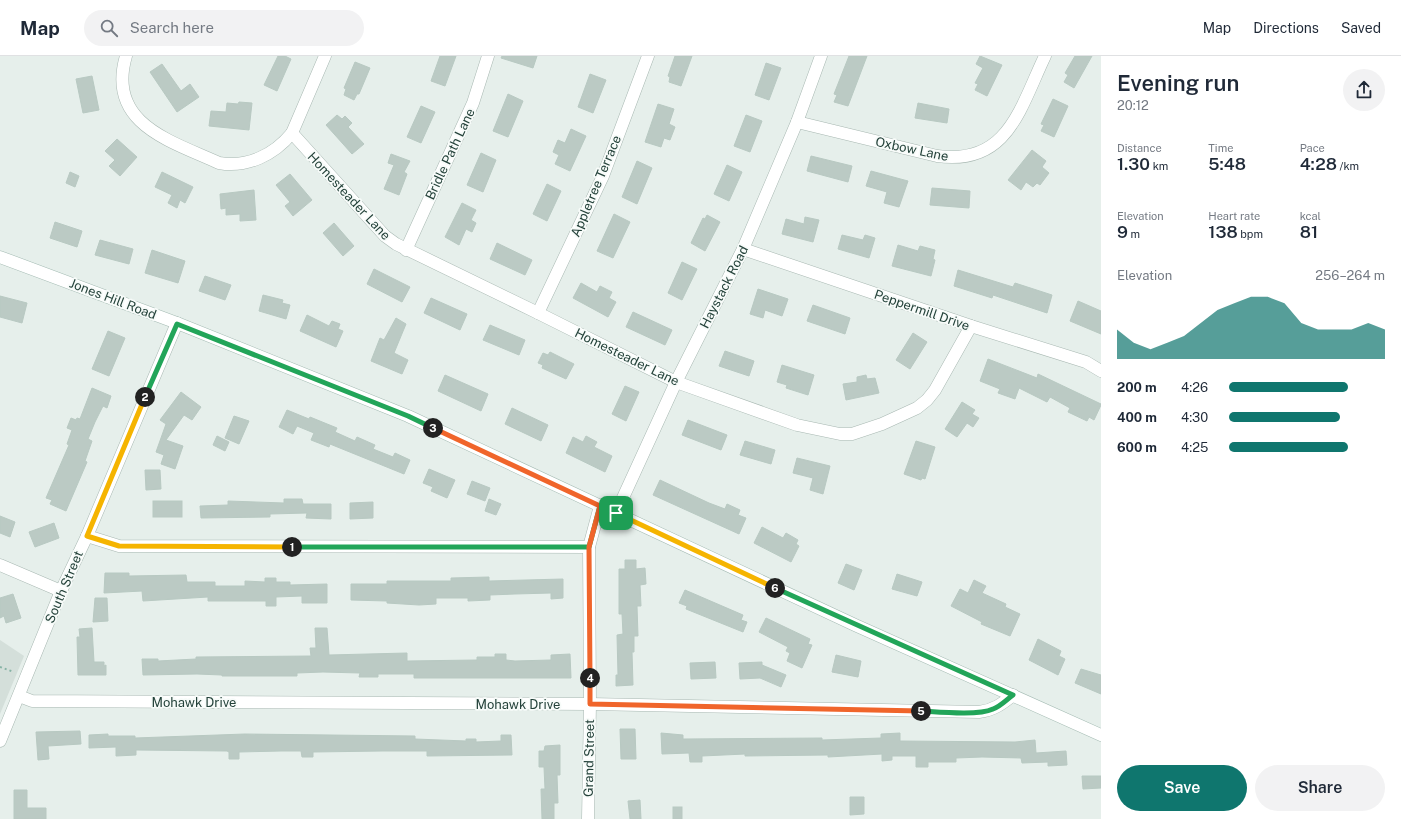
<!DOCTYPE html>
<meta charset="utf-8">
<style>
body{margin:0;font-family:"Public Sans",sans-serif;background:#f2f2f3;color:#1f2937;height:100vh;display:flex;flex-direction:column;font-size:15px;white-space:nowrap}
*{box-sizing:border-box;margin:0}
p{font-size:13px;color:#747a83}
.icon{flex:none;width:22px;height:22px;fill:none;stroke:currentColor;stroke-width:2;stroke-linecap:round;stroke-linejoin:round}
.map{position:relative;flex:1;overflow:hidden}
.side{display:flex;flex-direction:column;background:#fff;width:300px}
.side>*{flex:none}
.pin{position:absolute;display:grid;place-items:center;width:34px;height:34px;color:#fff;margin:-17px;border-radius:8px;box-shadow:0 2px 6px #0006}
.km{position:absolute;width:20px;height:20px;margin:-10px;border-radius:50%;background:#222;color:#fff;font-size:11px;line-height:20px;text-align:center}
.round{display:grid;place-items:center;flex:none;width:42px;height:42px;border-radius:21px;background:#f2f2f3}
.headline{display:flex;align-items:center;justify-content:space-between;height:68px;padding:0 16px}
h1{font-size:22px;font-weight:600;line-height:30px}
.stats{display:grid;grid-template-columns:repeat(3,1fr);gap:6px;height:68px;padding:4px 16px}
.stats div{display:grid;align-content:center}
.stats b{font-size:17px;font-weight:600}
.stats small{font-size:11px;font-weight:400}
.stats p{font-size:11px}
.chart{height:112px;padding:8px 16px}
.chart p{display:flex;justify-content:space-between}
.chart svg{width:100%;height:72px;margin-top:4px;fill:#0f766e;opacity:.7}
.cta{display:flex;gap:8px;margin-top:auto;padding:8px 16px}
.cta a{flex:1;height:46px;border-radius:24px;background:#0f766e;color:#fff;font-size:16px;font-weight:600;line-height:46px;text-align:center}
.cta a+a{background:#f2f2f3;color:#1f2937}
ul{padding:0 16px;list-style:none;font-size:13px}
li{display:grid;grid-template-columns:64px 48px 1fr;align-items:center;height:30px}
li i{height:10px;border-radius:5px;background:#0f766e}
header{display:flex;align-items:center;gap:24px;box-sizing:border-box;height:56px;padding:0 20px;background:#fff;border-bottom:1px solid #e0e1e3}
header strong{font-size:19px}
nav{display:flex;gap:22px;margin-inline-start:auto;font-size:14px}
.search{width:280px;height:36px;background:#f2f2f3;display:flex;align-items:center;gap:10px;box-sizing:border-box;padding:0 14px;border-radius:22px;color:#747a83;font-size:15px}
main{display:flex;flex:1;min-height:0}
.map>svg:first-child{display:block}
</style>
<header>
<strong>Map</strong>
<div class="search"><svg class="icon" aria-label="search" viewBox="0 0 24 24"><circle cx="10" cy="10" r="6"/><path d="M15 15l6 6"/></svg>Search here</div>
<nav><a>Map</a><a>Directions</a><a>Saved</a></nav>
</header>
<main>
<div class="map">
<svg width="1101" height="763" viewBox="0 0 1101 763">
<rect width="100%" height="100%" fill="#e6efeb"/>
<polygon fill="#d4dfda" points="0,584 24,600 0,658"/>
<g fill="#bbcac4" stroke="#b8c9c2">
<polygon points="278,0 285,0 291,3 277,35 264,29"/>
<polygon points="440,0 456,0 445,30 431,25"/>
<polygon points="502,0 537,0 533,12 501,2"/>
<polygon points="675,0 692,0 681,30 669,26 670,21 668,20"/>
<polygon points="849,0 867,0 848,50 834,46 837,39 834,38"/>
<polygon points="980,0 1002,9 987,40 975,34 978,28 975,27 983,12 976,8"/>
<polygon points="1075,0 1092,0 1074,32 1064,26 1068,19 1065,17"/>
<polygon points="355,6 370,12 359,38 357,38 354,44 344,39 346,33 344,32"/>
<polygon points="766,7 781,12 769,44 755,39"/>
<polygon points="162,8 181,35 190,28 199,41 177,56 150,16"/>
<polygon points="590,18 606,24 593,57 578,51"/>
<polygon points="92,20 99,54 83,57 76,23"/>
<polygon points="508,38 523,45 508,81 493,75"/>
<polygon points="1053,43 1068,50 1054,81 1041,75 1044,69 1041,68"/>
<polygon points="239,46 252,47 249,74 209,70 211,55 226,56 227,47 238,48"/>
<polygon points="918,47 949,53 947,67 915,62"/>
<polygon points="658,48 674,53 669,68 675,71 670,84 664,82 661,91 645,86"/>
<polygon points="421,50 435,56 421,87 407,81"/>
<polygon points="337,59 342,63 345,60 352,67 348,71 364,88 352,98 326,69"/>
<polygon points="746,59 762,65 750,96 734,90"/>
<polygon points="571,73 586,80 570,115 555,108 559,99 553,96 558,84 565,87"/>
<polygon points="117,83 137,101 120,120 109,110 115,104 105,95"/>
<polygon points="1032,94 1046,105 1042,111 1049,117 1040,129 1037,127 1033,131 1026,126 1021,134 1008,124"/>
<polygon points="481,97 496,104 483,136 467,129"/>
<polygon points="391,98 410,105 404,116 407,118 399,139 384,133 394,109 388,107"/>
<polygon points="811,100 852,110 848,126 807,115"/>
<polygon points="637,105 652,112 637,148 622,141"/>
<polygon points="727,109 742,116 729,145 714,138"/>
<polygon points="871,115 908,125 899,151 884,147 887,136 866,130"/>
<polygon points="70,116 79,120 75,131 66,127"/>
<polygon points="162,116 193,131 185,147 180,144 177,152 168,147 172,139 155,131"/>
<polygon points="290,118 312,144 293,160 285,150 290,146 276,129"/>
<polygon points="547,128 561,135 547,165 533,158"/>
<polygon points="932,132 970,135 969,152 930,149"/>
<polygon points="254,134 256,164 240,165 240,158 226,159 226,152 221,153 220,138"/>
<polygon points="462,147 476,154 471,164 476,167 472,176 466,173 459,189 445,181"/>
<polygon points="614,158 630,166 613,202 597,195"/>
<polygon points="707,159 720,166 705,195 691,187 703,162 705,163"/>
<polygon points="805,161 819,164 813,186 782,178 786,163 804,168"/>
<polygon points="55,166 82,175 77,191 50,182"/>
<polygon points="334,167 354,190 343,200 323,177"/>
<polygon points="842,179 863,184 865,179 875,182 869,202 838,193"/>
<polygon points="100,184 133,193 129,208 95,199"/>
<polygon points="497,187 532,204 525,219 490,203"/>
<polygon points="898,189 918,195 920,190 935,194 933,203 935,204 931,220 892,210"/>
<polygon points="152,194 185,205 178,227 145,217"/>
<polygon points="682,206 697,213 682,244 668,237"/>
<polygon points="374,213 410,231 402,246 367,228"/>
<polygon points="958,214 1013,231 1015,227 1052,239 1047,257 993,239 992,242 954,230"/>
<polygon points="205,220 231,229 225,244 199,235"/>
<polygon points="581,227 597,236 600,230 612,236 609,242 616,246 608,261 573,242"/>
<polygon points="758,233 788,243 782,260 765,254 763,262 750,258"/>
<polygon points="263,239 283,244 282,247 290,249 286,263 259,255"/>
<polygon points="0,240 27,247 22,267 0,261"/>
<polygon points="431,242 467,258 460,274 424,257"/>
<polygon points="1078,245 1101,255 1101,278 1070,265"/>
<polygon points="813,249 850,262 845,278 807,265"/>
<polygon points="633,256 672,274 665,289 626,271"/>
<polygon points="307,259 329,270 332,265 340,268 338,273 343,275 336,291 300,275"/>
<polygon points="396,262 406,268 394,297 408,304 402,318 371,305 380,282 384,284"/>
<polygon points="490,269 525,284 519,299 483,284"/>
<polygon points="108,275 125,282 109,320 92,313"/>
<polygon points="913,277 927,286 910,313 896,304"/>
<polygon points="725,295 754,305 749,320 719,310"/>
<polygon points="550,296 574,308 566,323 542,312 543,309 538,307 543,297 548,299"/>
<polygon points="988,303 1037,322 1038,318 1101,348 1101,349 1094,364 1089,361 1087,365 1068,356 1070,352 1050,341 1047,346 1019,332 1015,343 998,337 1000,333 980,325"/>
<polygon points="782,309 814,319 808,339 786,332 787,329 777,326"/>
<polygon points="445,319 488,338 481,355 438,335"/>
<polygon points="866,319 867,323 875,322 879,337 846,344 843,328 857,326 857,321"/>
<polygon points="625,330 639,336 626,365 612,358"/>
<polygon points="92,332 111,340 107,352 103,350 95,366 88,383 92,385 85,405 87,406 66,455 50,448 52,444 46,442 69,389 67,388 72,374 67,372 71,362 76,364 77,362 80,363"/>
<polygon points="181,336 201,351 192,364 184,359 166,384 183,390 175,413 161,408 164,399 156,396 166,368 160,364"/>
<polygon points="962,346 975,354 972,358 979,362 973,371 967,367 957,381 945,373"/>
<polygon points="512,352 548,369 541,385 505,368"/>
<polygon points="287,354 309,363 310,361 337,372 335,376 355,385 357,381 375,389 373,393 393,401 395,397 410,404 404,418 330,388 329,391 311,384 314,377 297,370 293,378 279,371"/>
<polygon points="234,360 249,365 239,388 225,382"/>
<polygon points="688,364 727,379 721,394 682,379"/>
<polygon points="217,380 229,386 225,395 213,389"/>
<polygon points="586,380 597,386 594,391 612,400 605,416 566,397 573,381 583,386"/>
<polygon points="745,385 775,394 771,408 740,399"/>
<polygon points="916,385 935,391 925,423 922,422 921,424 904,418"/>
<polygon points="797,402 830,410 823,438 810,434 813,422 793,417"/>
<polygon points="429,413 455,424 447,442 431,435 433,431 423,427"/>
<polygon points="145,414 160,414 161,433 146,434"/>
<polygon points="660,424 709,447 725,453 727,448 740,454 738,459 746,462 739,478 653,439"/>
<polygon points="472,425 490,432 485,445 467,438"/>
<polygon points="284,443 302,443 303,448 331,448 331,463 306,462 307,457 270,458 270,461 201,462 200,450 228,449 228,445 284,447"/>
<polygon points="489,443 501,448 496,459 485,455"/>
<rect x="153" y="445" width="29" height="16"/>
<polygon points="373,446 373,462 350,463 350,447"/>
<polygon points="0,460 15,466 10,481 0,477"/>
<polygon points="54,467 59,482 35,491 29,476"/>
<polygon points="762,471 783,482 786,477 798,484 796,488 799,490 791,506 754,487"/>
<polygon points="625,504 636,504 636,513 645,512 646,528 640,529 641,550 637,550 638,580 634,580 634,596 632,596 633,629 616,630 616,619 618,619 617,579 623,578 622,558 619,558 619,513 625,513"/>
<polygon points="846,508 862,514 854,534 838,527"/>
<polygon points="105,517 129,517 129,520 186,519 187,526 215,526 215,530 245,530 245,525 265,526 265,522 276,522 276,526 290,526 290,529 327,528 327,547 302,547 302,540 276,541 276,550 266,550 266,545 208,545 208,541 143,545 142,535 104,537"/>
<polygon points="897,518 922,526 917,540 892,533"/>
<polygon points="489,521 489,525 563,523 563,542 551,543 551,537 515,538 490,539 490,544 468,545 468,542 436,542 436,548 419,549 387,547 387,545 351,544 351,528 387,528 387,525 451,525 451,522"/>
<polygon points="974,524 986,530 982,537 1006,548 1005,551 1020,558 1010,580 981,568 982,566 951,550 960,533 968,537"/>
<polygon points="685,534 743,559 741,564 747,566 743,576 686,553 687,550 679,547"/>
<polygon points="13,538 21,562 6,567 4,560 0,562 0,542"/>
<polygon points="95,542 107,542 108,565 93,566"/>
<polygon points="766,562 810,583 808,588 812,589 802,612 787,605 790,597 786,595 788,591 759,576"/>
<polygon points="92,572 94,606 104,606 104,610 106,609 106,619 78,619 77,581 80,581 79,573"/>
<polygon points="315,572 327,572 329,599 407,597 407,605 477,604 477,601 495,601 495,598 506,598 506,604 515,605 551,604 551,599 570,598 571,622 414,622 414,618 378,618 378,621 359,621 360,617 323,616 297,617 297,620 222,620 222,619 197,618 143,619 142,603 158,603 158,605 196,603 196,601 311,600 310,592 316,592"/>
<polygon points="1038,583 1061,595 1059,600 1065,603 1058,619 1029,604"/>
<polygon points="836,599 861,605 858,621 832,616"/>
<polygon points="715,606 716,622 691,623 690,607"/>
<polygon points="762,606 762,609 786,619 781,631 760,622 740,623 739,607"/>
<polygon points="1081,613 1101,619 1101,638 1075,627"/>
<polygon points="620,673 635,673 636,703 621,703"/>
<polygon points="80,675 81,688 48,690 49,703 38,704 36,676"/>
<polygon points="661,677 683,679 683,683 822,682 822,684 881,682 881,678 900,677 900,685 1015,686 1035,684 1036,697 1066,695 1067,709 1048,710 1048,706 1022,707 1021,702 982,701 956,702 956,706 928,706 928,711 916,711 916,700 892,700 892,704 882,705 882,698 828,701 828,699 745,700 745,698 702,700 702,706 690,706 689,697 662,698"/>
<polygon points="108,678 108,680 135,680 135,682 245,678 415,680 415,683 466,685 466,683 476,683 476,686 501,685 501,679 511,679 512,699 427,700 427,695 382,695 313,696 313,701 302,701 301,695 281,695 239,696 239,703 229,703 229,696 227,695 136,694 136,699 116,700 116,691 89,692 89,679"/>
<polygon points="560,689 560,719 557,719 558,747 554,747 554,763 542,763 541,733 545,733 544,711 539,711 539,695 544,695 545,690"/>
<polygon points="1082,720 1101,720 1101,732 1083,733"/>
<polygon points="14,734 27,734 27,752 46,752 46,763 14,763"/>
<polygon points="850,741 864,741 864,758 850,759"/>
<polygon points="640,744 641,763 630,763 628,745"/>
<rect x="673" y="751" width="9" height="12"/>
</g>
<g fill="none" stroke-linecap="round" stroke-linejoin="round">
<defs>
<g id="minor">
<path d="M126,0c-20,68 45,85 93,107 28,5 55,-8 73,-30l33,-77"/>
<path d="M797,66l140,34c71,10 83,-48 108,-100"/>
<polyline points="292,77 385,180 396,188 538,257 676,326 797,369 840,378 852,378 882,368 917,352 927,344 935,334 971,270"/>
<polyline points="743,193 971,270 1086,306 1101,315"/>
<polyline points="406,194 473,47 488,0"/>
<polyline points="538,257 603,120 648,0"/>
<polyline points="616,457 676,326 743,193 797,66 821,0"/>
<polyline points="87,480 119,490 589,491"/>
<polyline points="0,509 61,535"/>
<path d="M19,640l13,5 558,3 389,8c15,-2 23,-8 34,-17"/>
<polyline points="0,685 61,535 87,480 177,267"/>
<polyline points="588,763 590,648 589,491 600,450"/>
</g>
<polyline id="secondary" points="0,201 177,267 408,360 855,569 1101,679"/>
</defs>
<use href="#minor" stroke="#a8b8b2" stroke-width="13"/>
<use href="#secondary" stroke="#a4bbb3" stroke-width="13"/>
<polyline stroke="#86b3a5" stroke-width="2" stroke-dasharray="2 3" stroke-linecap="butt" points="0,611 14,616"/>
<use href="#minor" stroke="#fff" stroke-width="12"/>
<use href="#secondary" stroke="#fff" stroke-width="12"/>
</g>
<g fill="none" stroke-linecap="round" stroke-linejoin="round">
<defs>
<polyline id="split-1" points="292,491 589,491 600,450 616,457"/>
<polyline id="split-2" points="145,341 87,480 119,490 292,491"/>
<polyline id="split-3" points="145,341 177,268 408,360 433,372"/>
<polyline id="split-4" points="433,372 600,450 589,491 590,622"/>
<polyline id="split-5" points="590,622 590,648 921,655"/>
<path id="split-6" d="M775,532l238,107c-7,5 -12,11 -20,14 -15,7 -54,3 -72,2"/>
<polyline id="split-7" points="616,457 775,532"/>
</defs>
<use href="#split-1" stroke="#fff" stroke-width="8"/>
<use href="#split-2" stroke="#fff" stroke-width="8"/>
<use href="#split-3" stroke="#fff" stroke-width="8"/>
<use href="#split-4" stroke="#fff" stroke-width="8"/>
<use href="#split-5" stroke="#fff" stroke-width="8"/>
<use href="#split-6" stroke="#fff" stroke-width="8"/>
<use href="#split-7" stroke="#fff" stroke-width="8"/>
<use href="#split-1" stroke="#22a559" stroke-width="5"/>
<use href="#split-2" stroke="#f5b400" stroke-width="5"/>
<use href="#split-3" stroke="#22a559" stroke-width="5"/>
<use href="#split-4" stroke="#f0652b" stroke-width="5"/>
<use href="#split-5" stroke="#f0652b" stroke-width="5"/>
<use href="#split-6" stroke="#22a559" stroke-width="5"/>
<use href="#split-7" stroke="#f5b400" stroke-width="5"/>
</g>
<g text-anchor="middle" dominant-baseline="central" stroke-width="3.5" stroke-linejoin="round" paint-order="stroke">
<g font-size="13" fill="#24423a" stroke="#f7fbf9">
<text transform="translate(912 93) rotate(12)">Oxbow Lane</text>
<text transform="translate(450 98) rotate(-65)">Bridle Path Lane</text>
<text transform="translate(596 130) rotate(-67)">Appletree Terrace</text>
<text transform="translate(349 140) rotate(47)">Homesteader Lane</text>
<text transform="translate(724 231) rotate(-63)">Haystack Road</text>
<text transform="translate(113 243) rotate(21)">Jones Hill Road</text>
<text transform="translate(922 254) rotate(19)">Peppermill Drive</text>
<text transform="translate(627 301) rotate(26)">Homesteader Lane</text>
<text transform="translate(64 531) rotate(-67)">South Street</text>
<text x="194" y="646">Mohawk Drive</text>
<text x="518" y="648">Mohawk Drive</text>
<text transform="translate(589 702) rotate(-89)">Grand Street</text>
</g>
</g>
</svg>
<div class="pin" style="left:616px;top:457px;background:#1e9e55"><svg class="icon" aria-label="arrive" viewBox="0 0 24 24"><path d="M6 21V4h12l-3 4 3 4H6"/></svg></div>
<b class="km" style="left:292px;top:491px">1</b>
<b class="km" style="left:145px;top:341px">2</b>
<b class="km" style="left:433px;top:372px">3</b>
<b class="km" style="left:590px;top:622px">4</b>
<b class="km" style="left:921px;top:655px">5</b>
<b class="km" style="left:775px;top:532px">6</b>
</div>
<section class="side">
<div class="headline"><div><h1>Evening run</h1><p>20:12</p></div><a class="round"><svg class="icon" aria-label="share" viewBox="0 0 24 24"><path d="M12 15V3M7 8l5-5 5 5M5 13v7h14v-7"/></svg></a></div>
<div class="stats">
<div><p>Distance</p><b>1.30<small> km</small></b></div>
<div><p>Time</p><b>5:48</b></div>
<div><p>Pace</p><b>4:28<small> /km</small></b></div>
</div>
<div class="stats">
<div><p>Elevation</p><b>9<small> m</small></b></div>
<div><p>Heart rate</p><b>138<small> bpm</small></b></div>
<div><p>kcal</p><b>81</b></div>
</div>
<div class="chart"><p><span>Elevation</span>256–264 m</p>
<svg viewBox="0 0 160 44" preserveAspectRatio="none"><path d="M0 44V26L10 34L20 38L30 34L40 30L50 22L60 14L70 10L80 6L90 6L100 10L110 22L120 26L130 26L140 26L150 22L160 26V44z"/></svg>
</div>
<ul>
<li><b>200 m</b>4:26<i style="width:76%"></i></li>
<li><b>400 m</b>4:30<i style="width:71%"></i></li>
<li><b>600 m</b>4:25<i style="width:76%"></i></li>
</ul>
<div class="cta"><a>Save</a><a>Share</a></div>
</section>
</main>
